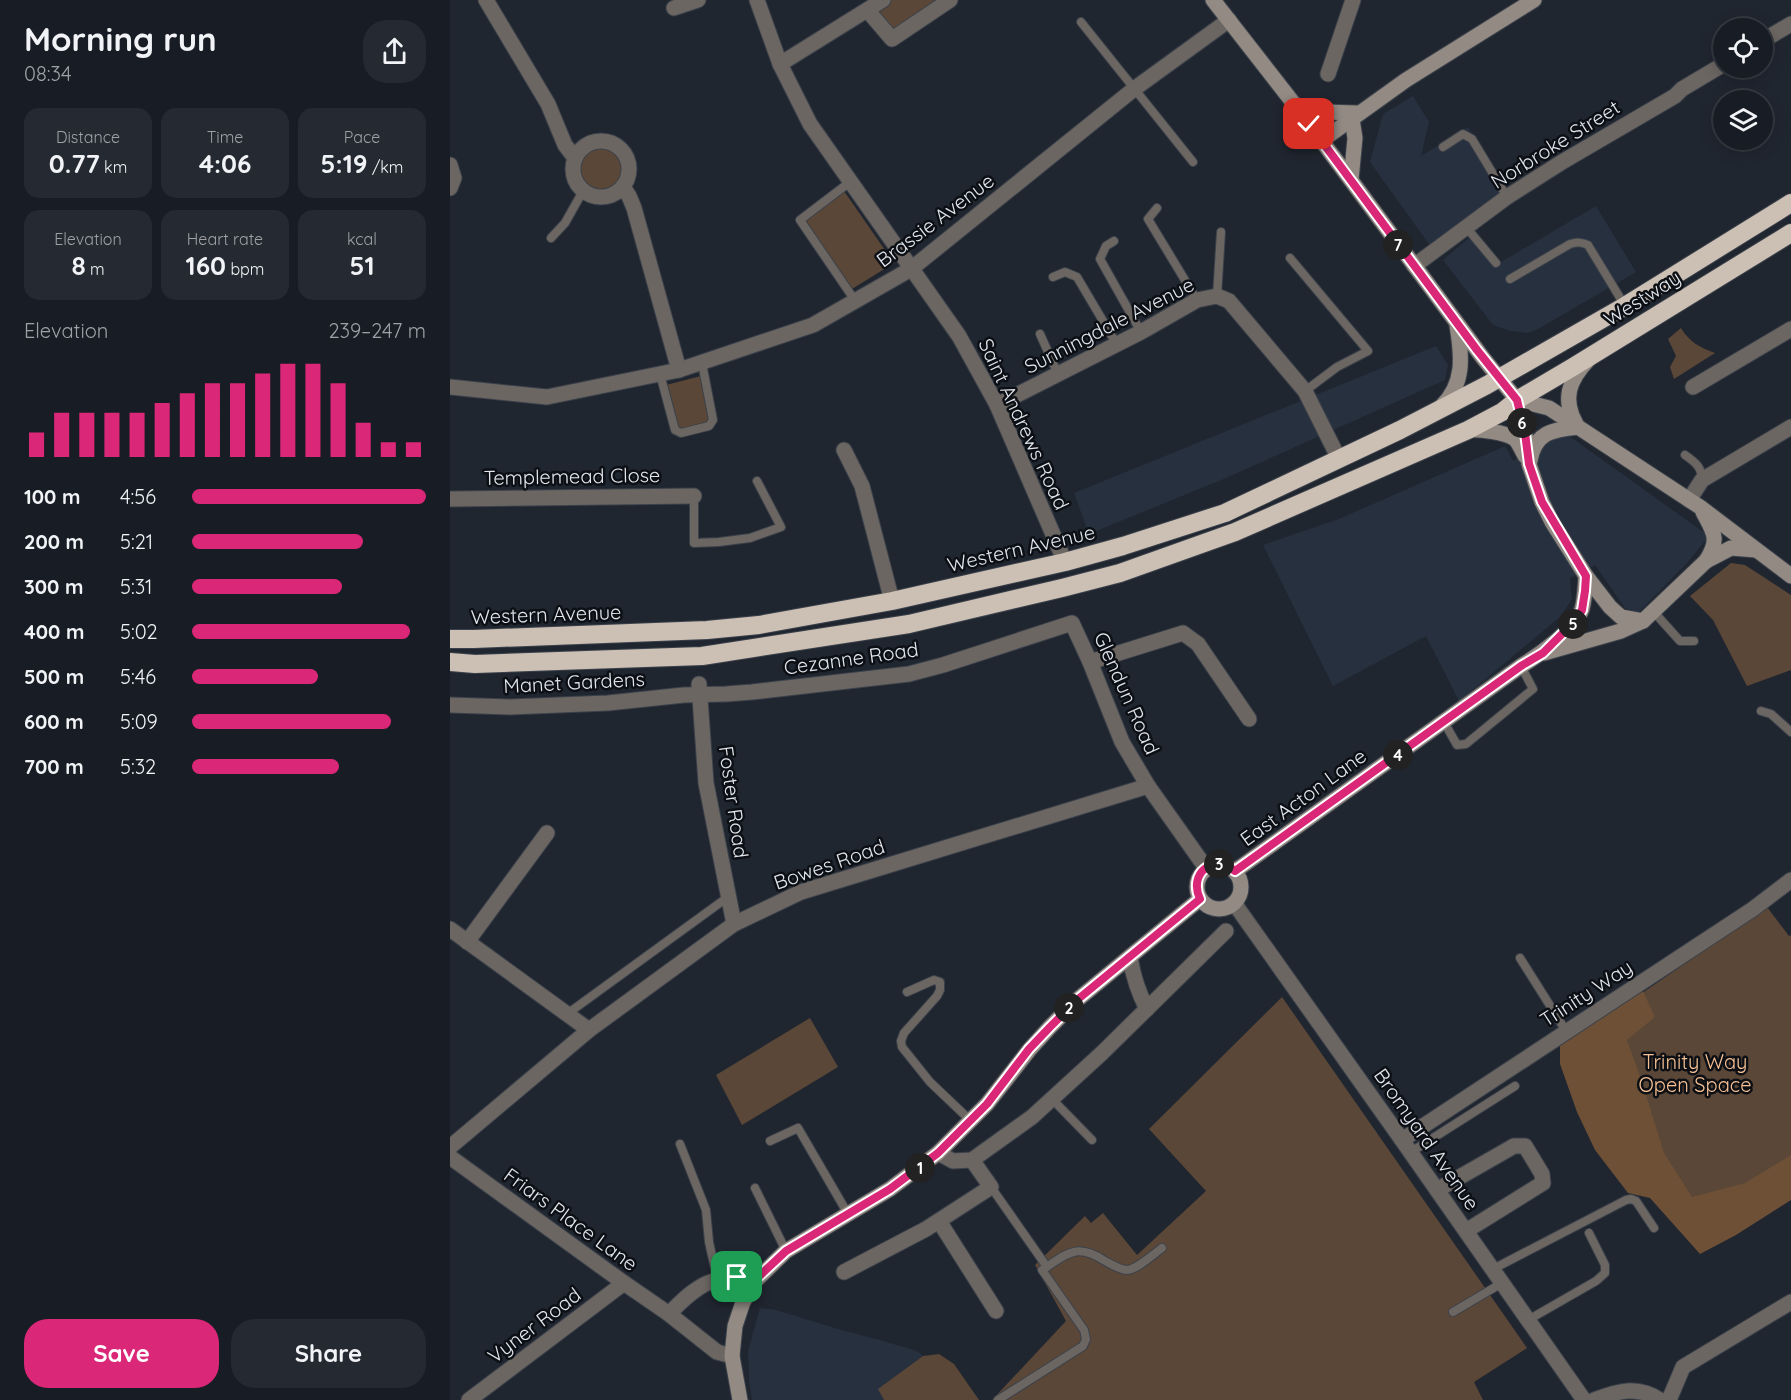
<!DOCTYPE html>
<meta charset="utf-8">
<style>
body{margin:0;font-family:Quicksand,sans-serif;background:#252931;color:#f1f3f6;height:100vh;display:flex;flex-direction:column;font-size:22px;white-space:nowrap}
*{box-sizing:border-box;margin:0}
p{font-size:20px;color:#9fa1a6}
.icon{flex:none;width:33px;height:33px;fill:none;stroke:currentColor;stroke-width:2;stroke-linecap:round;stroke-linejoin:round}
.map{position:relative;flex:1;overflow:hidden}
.details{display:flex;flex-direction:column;background:#181c24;width:450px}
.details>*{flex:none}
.tools{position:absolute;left:1263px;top:18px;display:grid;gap:12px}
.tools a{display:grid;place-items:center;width:60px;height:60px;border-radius:50%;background:#181c24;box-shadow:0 3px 15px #0003,0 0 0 2px #363a41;font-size:30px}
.pin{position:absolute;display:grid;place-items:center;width:51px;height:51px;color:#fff;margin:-26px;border-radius:12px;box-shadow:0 3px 9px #0006}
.km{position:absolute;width:30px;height:30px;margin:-15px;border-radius:50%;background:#222;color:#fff;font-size:16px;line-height:30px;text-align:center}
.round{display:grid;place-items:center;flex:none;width:63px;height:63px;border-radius:24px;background:#252931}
.head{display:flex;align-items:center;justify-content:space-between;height:102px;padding:0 24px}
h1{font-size:33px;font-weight:700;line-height:45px}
.metrics{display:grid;grid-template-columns:repeat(3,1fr);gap:9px;height:102px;padding:6px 24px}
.metrics div{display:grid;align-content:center;border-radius:15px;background:#252931;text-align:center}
.metrics b{font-size:26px;font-weight:700}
.metrics small{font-size:16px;font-weight:400}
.metrics p{font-size:16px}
.chart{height:168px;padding:12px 24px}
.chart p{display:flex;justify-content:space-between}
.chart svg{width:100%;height:108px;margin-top:6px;stroke:#db2777;stroke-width:6}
.cta{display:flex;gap:12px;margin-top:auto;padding:12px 24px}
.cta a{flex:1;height:69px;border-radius:24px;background:#db2777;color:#fff;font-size:24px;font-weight:700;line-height:69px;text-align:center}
.cta a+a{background:#252931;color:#f1f3f6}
ul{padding:0 24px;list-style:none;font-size:20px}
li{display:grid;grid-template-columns:96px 72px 1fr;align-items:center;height:45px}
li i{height:15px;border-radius:8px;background:#db2777}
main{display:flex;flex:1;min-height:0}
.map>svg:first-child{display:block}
</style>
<main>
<section class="details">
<div class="head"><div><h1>Morning run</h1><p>08:34</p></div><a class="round"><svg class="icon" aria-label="share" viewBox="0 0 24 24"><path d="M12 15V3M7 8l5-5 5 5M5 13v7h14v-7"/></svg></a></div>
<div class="metrics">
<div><p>Distance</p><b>0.77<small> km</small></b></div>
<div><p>Time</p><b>4:06</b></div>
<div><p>Pace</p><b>5:19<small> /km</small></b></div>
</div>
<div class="metrics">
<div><p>Elevation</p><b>8<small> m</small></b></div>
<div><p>Heart rate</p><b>160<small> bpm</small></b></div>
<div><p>kcal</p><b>51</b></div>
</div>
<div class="chart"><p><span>Elevation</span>239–247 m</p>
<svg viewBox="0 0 160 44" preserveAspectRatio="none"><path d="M5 44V34M15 44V26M25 44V26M35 44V26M45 44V26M55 44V22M65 44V18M75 44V14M85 44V14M95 44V10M105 44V6M115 44V6M125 44V14M135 44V30M145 44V38M155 44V38"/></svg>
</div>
<ul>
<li><b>100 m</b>4:56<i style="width:100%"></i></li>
<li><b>200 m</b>5:21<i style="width:73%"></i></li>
<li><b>300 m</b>5:31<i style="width:64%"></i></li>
<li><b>400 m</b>5:02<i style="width:93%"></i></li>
<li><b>500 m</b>5:46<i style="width:54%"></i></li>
<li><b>600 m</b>5:09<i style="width:85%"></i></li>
<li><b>700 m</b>5:32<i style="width:63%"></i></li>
</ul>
<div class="cta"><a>Save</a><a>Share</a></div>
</section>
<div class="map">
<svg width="1341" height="1400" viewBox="0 0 1341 1400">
<rect width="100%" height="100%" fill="#202630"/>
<g fill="#27303f">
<polygon points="963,96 979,122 971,156 1018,127 1057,189 981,247 920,162 933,114"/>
<polygon points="1146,206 1186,272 1090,328 1079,333 1061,331 1043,325 993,260 1025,233 1051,262"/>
<polygon points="986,346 998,365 995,380 776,478 639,534 624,493"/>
<polygon points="1115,433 1259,536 1237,563 1187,614 1175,608 1145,565 1120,578 1122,599 1110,617 1009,701 976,636 883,686 813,545 889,519 1055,446 1063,461"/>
<polygon points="310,1308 326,1310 388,1329 430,1340 467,1351 473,1356 429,1389 434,1400 302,1400 299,1381 298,1351"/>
</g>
<g fill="#5a4738">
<polygon points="440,0 488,0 442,30 424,11"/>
<circle cx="151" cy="169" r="22"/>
<polygon points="394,191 444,263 402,289 355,220"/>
<path d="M1231,328c8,14 20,20 34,25l-41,26 -4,-12 6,-11 -8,-17z"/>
<polygon points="251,376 259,422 256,424 231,430 227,427 216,385"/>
<polygon points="1281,563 1295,565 1341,595 1341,670 1297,686 1263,620 1240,596"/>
<polygon points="1317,907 1339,936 1341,935 1341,1194 1253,1250 1111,1049"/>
<polygon points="832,997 1077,1348 1024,1382 1033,1400 542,1400 616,1321 585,1265 635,1216 641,1223 653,1213 687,1255 756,1191 699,1129"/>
<polygon points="360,1018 388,1067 292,1125 266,1075"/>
<polygon points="489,1354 504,1364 529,1400 434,1400 428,1389 473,1356"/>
</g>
<polygon fill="#6d5036" points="1191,987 1205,1017 1177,1040 1192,1082 1214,1153 1242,1197 1295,1183 1341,1155 1341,1200 1286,1235 1250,1254 1200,1198 1178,1193 1145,1150 1127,1112 1110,1064 1110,1041"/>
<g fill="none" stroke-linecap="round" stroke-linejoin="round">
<defs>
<g id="lane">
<polyline points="631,22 743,162"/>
<polyline points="993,147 1013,134 1022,139 1057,197"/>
<polyline points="400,182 350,220 406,302"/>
<polyline points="707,208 698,219 747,300"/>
<polyline points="1016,227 1046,263"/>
<polyline points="101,238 115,223 133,191"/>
<polyline points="664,241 656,246 650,259 691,332"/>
<polyline points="840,258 918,351 887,367 855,391"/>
<polyline points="603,277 615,272 627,277 666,343"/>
<path d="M1060,279l60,-35c7,-2 11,-2 18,1l37,61"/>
<polyline points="767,296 771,232"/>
<polyline points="590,334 608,374"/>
<polyline points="210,374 225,430 231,433 259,426 263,420 252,363"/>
<path d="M1235,455c10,7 17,12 17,25"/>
<polyline points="244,496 244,543 269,542 300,538 331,527 307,481"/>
<polyline points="1203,611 1230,641 1244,641"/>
<polyline points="1311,711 1321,714 1341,732"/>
<polyline points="994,722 1007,745 1016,744 1083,689 1071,666"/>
<polyline points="1070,958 1116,1031"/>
<polyline points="457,992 484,980 490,982 490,990 487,996 454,1033 451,1041 452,1047 480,1082 521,1121"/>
<polyline points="117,1014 278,897"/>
<polyline points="602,1099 642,1140"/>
<polyline points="320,1141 348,1128 398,1214"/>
<polyline points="230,1144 256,1210 259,1242 267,1278"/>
<polyline points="961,1152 1065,1086"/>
<polyline points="541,1187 597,1267"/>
<polyline points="305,1188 336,1251"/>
<polyline points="1043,1269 1176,1200 1181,1199 1186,1201 1204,1228"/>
<polyline points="1003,1312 1052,1283"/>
<polyline points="1078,1320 1146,1281 1155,1273 1155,1265 1139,1233"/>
<path d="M548,1400l85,-54 3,-7 -2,-9 -42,-60c25,-16 34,-28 63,-9 6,3 15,9 22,9 9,0 27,-16 35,-22"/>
</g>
<g id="street">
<polyline points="36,0 98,104 115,145 125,158"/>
<polyline points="307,0 330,64 360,124 509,336 547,405 615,562"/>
<polyline points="224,8 248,0"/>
<polyline points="418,11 442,39 500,0"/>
<polyline points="1312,41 1341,24"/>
<polyline points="330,64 433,0"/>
<polyline points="878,74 903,0"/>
<circle cx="151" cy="169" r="28"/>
<polyline points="0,165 4,178 0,188"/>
<polyline points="173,187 179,196 184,208 229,370"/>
<polyline points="964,266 1057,197 1112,162 1225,96 1232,89 1274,64"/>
<polyline points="0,387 97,397 229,370 363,325 461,269 684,89 779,20"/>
<polyline points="1243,387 1341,329"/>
<polyline points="547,405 691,332 747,300 767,296 779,301 855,391 889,459"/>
<polyline points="394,450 412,486 442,601"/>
<polyline points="0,499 244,496"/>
<polyline points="1239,500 1252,480 1341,427"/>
<polyline points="640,662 733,633 748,644 799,719"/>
<polyline points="249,684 256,783 284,924"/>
<polyline points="0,705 60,707 158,703 234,695 276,694 302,692 459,674 493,665 622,623 640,662 672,742 698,786 756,868"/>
<polyline points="784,903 952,1140 1134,1400"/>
<polyline points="0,929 139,1030"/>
<polyline points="17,942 97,833"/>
<path d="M680,957c3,19 8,35 17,52"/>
<polyline points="952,1140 1303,909 1341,880"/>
<polyline points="0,1147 139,1030 284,924 351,892 698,786"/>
<polyline points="488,1153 503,1161 522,1160 582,1117 652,1053 776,931"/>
<polyline points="0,1157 174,1283 219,1314 267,1352 282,1356"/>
<polyline points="987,1190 1064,1146 1075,1146 1092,1174 1093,1183 1016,1231"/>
<polyline points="489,1221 546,1311"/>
<polyline points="394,1272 476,1229 541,1187 522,1160"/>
<path d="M219,1314c28,-29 45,-42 86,-33"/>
<polyline points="19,1400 174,1283"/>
<path d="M1144,1400c24,-9 43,-15 66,0"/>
<polyline points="1219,1400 1233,1367 1341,1302"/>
</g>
<g id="secondary">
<polyline points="763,0 848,109 1033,358 1067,400 1075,433 1079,464 1092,502 1102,522 1136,576 1160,607 1171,617 1193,621"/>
<polyline points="848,109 875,112 907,113"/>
<polyline points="871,141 956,80 1084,0"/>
<polyline points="901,180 905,138 902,119"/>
<polyline points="1067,400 1099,408 1250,507 1341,576"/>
<path d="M991,407c24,-23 21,-51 16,-81"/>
<path d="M1126,424c-14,-25 -7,-44 12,-64"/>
<path d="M1018,430c11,-1 38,2 47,9 4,4 7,12 10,17"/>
<path d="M1080,461c5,-29 22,-31 48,-34"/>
<polyline points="1256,561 1281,548 1306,550"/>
<path d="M1094,653l77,-22 22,-10 63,-60c14,-22 8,-28 -3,-49"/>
<circle cx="769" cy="887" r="22"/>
<path d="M785,871l286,-205c18,-11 54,-36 61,-57 3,-11 3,-22 4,-33"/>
<polyline points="290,1400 282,1356 285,1326 293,1302 305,1281 336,1251 440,1189 488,1153 537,1104 580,1049 600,1027 627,1000 750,899"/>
</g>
<g id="highway">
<polyline points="0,639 24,639 257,630 309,625 442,601 615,562 673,546 775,513 950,430 1037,385 1175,306 1341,203"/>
<polyline points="0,662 25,664 252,656 459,624 612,588 670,573 785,532 1018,430 1052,412 1067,400 1123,367 1341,233"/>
</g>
</defs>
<use href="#lane" stroke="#3b414a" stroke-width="10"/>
<use href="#street" stroke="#3b414a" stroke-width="17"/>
<use href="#secondary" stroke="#3b414a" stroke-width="17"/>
<use href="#highway" stroke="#3b414a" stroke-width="20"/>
<use href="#lane" stroke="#6b6662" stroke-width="8"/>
<use href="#street" stroke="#6b6662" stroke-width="15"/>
<use href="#secondary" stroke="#928a83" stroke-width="15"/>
<use href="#highway" stroke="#ccbfb4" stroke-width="18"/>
</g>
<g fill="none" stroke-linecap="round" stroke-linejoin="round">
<defs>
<path id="route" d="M287,1277l17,4 32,-30 104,-62 48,-36 49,-49 42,-55 21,-22 27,-27 123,-101c-12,-26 13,-45 35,-28l286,-205 22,-13 32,-32 7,-11 3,-19 1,-15 -44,-74 -13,-38 -4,-31 -8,-33 -40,-50 -168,-226"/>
</defs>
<use href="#route" stroke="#fff" stroke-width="12"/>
<use href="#route" stroke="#db2777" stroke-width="8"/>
</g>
<g text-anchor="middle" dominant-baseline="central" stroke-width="5" stroke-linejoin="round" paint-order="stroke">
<g font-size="20" fill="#e2e6ed" stroke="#0c0f14">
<text transform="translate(1105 144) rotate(-32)">Norbroke Street</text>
<text transform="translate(485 220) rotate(-37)">Brassie Avenue</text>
<text transform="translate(1192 298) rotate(-32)">Westway</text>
<text transform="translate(659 325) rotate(-27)">Sunningdale Avenue</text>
<text transform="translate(574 424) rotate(65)">Saint Andrews Road</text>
<text transform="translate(122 476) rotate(-1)">Templemead Close</text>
<text transform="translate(571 548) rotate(-13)">Western Avenue</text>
<text transform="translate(96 614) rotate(-2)">Western Avenue</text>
<text transform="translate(401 658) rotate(-8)">Cezanne Road</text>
<text transform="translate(124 682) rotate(-3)">Manet Gardens</text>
<text transform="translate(677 693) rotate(66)">Glendun Road</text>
<text transform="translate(853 797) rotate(-36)">East Acton Lane</text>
<text transform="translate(284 802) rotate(82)">Foster Road</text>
<text transform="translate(379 864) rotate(-19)">Bowes Road</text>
<text transform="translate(1136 993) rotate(-33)">Trinity Way</text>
<text transform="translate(977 1139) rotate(55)">Bromyard Avenue</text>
<text transform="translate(121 1219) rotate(36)">Friars Place Lane</text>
<text transform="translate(84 1325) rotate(-37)">Vyner Road</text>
</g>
<g font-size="20" fill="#f7c194" stroke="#0c0f14">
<text x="1245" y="1061">Trinity Way<tspan x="1245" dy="23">Open Space</tspan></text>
</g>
</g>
</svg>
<div class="tools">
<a><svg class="icon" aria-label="locate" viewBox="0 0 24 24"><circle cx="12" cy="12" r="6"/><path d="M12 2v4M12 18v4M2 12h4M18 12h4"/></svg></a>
<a><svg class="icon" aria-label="layers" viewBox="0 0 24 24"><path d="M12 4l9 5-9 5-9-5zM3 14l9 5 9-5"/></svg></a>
</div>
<div class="pin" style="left:287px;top:1277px;background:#1e9e55"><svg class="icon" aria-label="arrive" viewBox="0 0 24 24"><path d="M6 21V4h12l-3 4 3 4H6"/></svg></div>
<div class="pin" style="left:859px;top:124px;background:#d93025"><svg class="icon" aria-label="check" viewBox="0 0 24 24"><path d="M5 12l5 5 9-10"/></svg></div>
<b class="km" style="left:470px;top:1168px">1</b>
<b class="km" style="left:619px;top:1008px">2</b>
<b class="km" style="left:769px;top:864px">3</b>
<b class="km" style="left:948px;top:755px">4</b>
<b class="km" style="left:1123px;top:624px">5</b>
<b class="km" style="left:1072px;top:423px">6</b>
<b class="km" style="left:948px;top:245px">7</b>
</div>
</main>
